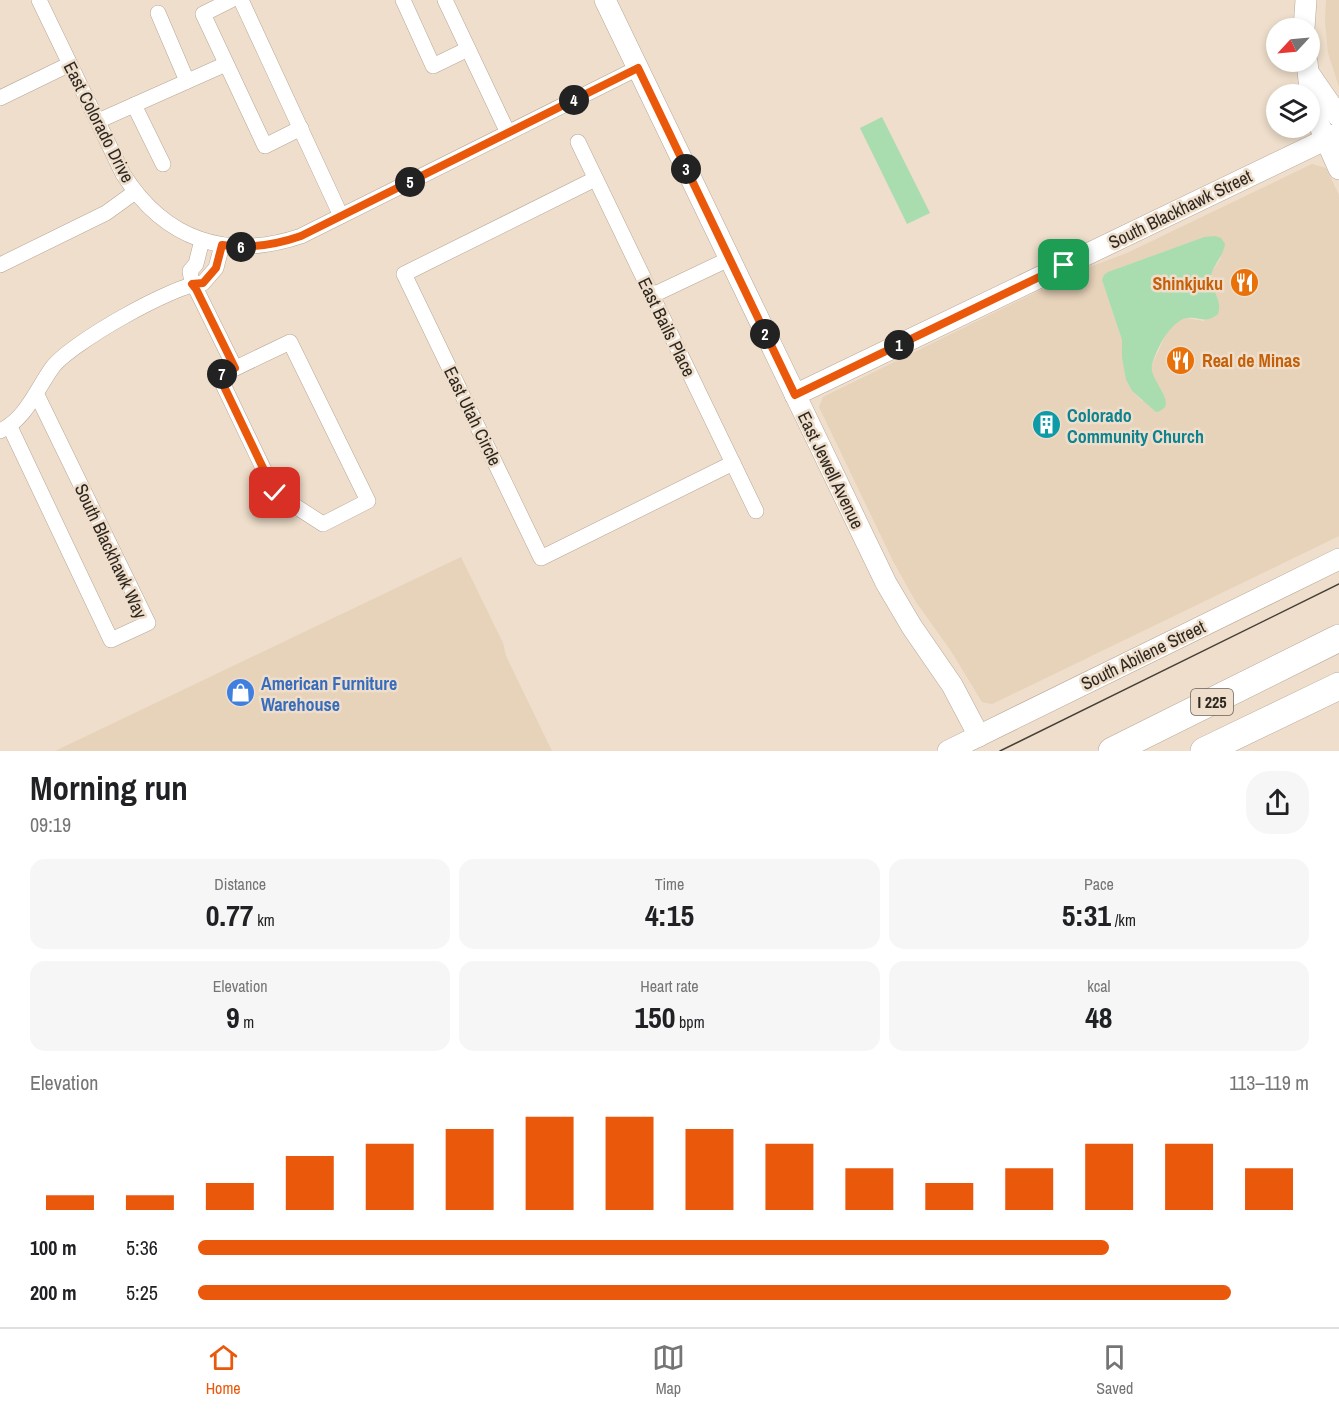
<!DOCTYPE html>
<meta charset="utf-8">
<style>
body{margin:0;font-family:"Archivo Narrow",sans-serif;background:#f6f6f6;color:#202124;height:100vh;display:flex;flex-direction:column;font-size:22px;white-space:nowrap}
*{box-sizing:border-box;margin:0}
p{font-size:20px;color:#757577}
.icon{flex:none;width:33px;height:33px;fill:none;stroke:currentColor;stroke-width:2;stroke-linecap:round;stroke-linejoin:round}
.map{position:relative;height:751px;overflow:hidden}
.details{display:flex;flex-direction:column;background:#fff;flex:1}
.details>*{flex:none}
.needle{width:39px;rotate:244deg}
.fabs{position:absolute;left:1266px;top:18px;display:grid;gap:12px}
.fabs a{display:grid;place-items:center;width:54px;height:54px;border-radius:50%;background:#fff;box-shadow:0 3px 9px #0003;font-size:30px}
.pin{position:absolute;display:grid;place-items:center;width:51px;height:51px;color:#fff;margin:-26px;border-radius:12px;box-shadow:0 3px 9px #0006}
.km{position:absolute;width:30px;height:30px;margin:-15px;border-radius:50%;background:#222;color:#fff;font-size:16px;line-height:30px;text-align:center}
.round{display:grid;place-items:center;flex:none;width:63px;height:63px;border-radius:24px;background:#f6f6f6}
.headline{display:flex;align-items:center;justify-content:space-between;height:102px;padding:0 30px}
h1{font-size:33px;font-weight:700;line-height:45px}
.figures{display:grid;grid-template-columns:repeat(3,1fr);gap:9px;height:102px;padding:6px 30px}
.figures div{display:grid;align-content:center;border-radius:15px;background:#f6f6f6;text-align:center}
.figures b{font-size:30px;font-weight:700}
.figures small{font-size:16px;font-weight:400}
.figures p{font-size:16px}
.chart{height:168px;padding:12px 30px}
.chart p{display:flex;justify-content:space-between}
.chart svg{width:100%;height:108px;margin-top:6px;stroke:#ea580c;stroke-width:6}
ul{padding:0 30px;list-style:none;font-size:20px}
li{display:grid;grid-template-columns:96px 72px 1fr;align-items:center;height:45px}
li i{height:15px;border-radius:8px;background:#ea580c}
.tabs{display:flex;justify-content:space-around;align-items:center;height:84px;border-top:2px solid #e0e0e0;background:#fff;font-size:16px;color:#757577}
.tabs a{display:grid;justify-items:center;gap:3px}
.tabs .active{color:#ea580c}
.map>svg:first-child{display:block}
</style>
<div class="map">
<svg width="1339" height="751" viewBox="0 0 1339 751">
<rect width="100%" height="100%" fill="#eedecb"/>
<g fill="#e7d2ba" fill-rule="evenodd">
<polygon points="1326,0 1339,0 1339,87 1328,53 1325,22"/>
<path d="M1312,164l14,4 13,27v341l-347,168 -10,-2 -31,-51 -35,-49 -23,-41 -74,-154 4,-10 256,-126 48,-18zM1204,237l17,21 -10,15 3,16 -10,32 -18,-3 -9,4 -9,8 -17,37 1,8 11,18 -21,8 -10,-10 -6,-11 -4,-23v-17l-20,-60 17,-12z"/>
<polygon points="461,557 503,643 506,656 552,751 55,751"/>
</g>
<g fill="#a9ddb0">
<polygon points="882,117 930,213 907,224 860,128"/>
<path d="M1215,236l6,2 4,6c-2,13 -12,21 -14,32 -1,14 12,23 7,38 -14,11 -17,2 -31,4 -17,3 -31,32 -35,47 -4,15 30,41 4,47l-24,-21 -6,-11 -4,-22v-18l-20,-60 2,-5 4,-3 96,-35z"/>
</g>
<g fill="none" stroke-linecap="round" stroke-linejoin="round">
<defs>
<g id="street">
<path d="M39,0l84,174c42,66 104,87 178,62l337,-168"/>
<polyline points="231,0 203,14 265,146 301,128"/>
<polyline points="241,0 341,216"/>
<polyline points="403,0 433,66 468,49"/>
<polyline points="445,0 508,133"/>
<polyline points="158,13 187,81"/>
<polyline points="0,98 70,64"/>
<polyline points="134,105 163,164"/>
<polyline points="98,121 226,64"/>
<polyline points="578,142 756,511"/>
<polyline points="595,179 404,274 541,558 733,463"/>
<polyline points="202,240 196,264 190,271 192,283 196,289 235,368"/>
<polyline points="0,265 106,213 135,192"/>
<polyline points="651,296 729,259"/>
<polygon points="290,342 368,501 323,524 275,493 219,376"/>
<polyline points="10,427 111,640 148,623 37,395"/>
<path d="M0,431c26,-12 36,-41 52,-63 17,-24 122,-84 151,-85l13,-15 6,-23"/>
</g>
<g id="secondary">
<polyline points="605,0 886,583 912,627 952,685 979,736"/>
<polyline points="1304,28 1306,0"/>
<polyline points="1307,62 1311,99 1315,115 1339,169"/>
<polyline points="1310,75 1339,117"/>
<polyline points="795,395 1339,133"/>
<polyline points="948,751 1339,559"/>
</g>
<g id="highway">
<polyline points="1112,751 1339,638"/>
<polyline points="1204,751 1339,686"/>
</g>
</defs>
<use href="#street" stroke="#b6a795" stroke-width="16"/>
<use href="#secondary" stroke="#b6a795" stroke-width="22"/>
<use href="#highway" stroke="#b6a795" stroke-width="28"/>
<use href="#street" stroke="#fff" stroke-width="15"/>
<use href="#secondary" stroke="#fff" stroke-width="21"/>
<use href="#highway" stroke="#fff" stroke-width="27"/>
<polyline stroke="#463f36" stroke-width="1.5" points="1000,751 1339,584"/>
</g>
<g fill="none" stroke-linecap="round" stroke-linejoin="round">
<defs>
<path id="route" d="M275,493l-56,-117 16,-8 -39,-79 -4,-5 11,-1 13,-15 6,-23c28,4 53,0 79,-9l337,-168 157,327 269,-130"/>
</defs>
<use href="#route" stroke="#fff" stroke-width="12"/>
<use href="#route" stroke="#ea580c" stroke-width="8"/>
</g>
<defs>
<symbol id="restaurant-disc" viewBox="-11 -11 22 22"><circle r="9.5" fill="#e8710a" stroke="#eedecb"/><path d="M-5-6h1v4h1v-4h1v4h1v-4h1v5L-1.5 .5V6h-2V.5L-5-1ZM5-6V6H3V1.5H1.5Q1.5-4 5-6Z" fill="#fff"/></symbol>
<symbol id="building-disc" viewBox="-11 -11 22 22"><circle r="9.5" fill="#0f9aa8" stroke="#eedecb"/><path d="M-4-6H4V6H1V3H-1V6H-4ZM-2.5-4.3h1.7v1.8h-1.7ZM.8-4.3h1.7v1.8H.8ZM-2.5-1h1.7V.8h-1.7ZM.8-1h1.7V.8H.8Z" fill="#fff"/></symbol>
<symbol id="shop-disc" viewBox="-11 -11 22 22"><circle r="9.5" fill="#3f7fe0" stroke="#eedecb"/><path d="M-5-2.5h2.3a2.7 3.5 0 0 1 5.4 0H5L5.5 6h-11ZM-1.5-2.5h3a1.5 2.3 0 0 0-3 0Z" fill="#fff"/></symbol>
</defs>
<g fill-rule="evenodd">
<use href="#restaurant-disc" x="1228" y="266" width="33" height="33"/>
<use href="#restaurant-disc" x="1164" y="344" width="33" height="33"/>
<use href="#building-disc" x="1030" y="408" width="33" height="33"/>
<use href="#shop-disc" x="224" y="676" width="33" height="33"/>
</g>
<g text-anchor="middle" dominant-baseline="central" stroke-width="5" stroke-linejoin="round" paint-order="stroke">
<rect fill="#eedecb" stroke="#685f54" stroke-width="1.5" x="1191" y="689" width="42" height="26" rx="4.5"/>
<g font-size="16" font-weight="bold" fill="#2e2821">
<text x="1212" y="702">I 225</text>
</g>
<g font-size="18" fill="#2e2821" stroke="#eedecb">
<text transform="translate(99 122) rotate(63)">East Colorado Drive</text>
<text transform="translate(1180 209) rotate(-26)">South Blackhawk Street</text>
<text transform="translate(667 327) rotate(64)">East Bails Place</text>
<text transform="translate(473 416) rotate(64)">East Utah Circle</text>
<text transform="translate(831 470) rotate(64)">East Jewell Avenue</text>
<text transform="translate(111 551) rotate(65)">South Blackhawk Way</text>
<text transform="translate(1143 655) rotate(-26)">South Abilene Street</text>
</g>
<g font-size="18" font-weight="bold" fill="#c56008" stroke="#eedecb" text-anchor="end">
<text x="1223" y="283">Shinkjuku</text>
<text x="1202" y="360" text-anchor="start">Real de Minas</text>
</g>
<g font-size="18" font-weight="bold" fill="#0d838f" stroke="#eedecb" text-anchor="start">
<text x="1067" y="415">Colorado<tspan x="1067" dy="21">Community Church</tspan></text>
</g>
<g font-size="18" font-weight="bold" fill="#366cbe" stroke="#eedecb" text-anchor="start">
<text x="261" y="683">American Furniture<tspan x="261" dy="21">Warehouse</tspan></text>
</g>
</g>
</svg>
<div class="fabs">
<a><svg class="needle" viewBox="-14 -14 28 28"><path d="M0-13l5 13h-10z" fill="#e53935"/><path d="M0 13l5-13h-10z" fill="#757577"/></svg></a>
<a><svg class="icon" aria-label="layers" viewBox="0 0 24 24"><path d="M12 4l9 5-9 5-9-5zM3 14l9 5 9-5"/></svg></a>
</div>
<div class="pin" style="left:1064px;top:265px;background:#1e9e55"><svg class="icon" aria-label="arrive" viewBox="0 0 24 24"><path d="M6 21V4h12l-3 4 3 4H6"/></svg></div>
<div class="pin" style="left:275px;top:493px;background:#d93025"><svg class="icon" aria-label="check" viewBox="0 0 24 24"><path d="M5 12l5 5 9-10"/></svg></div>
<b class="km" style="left:899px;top:345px">1</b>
<b class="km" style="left:765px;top:334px">2</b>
<b class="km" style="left:686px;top:169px">3</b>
<b class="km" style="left:574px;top:100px">4</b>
<b class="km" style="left:410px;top:182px">5</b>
<b class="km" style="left:241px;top:247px">6</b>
<b class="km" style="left:222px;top:374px">7</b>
</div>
<section class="details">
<div class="headline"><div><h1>Morning run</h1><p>09:19</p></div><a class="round"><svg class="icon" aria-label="share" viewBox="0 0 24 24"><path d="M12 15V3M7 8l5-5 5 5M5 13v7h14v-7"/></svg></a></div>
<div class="figures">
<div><p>Distance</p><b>0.77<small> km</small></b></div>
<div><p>Time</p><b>4:15</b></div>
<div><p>Pace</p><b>5:31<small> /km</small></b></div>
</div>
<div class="figures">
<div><p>Elevation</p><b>9<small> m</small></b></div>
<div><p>Heart rate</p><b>150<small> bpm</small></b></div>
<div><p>kcal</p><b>48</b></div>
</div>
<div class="chart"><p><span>Elevation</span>113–119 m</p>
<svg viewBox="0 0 160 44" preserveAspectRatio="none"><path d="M5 44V38M15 44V38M25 44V33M35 44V22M45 44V17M55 44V11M65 44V6M75 44V6M85 44V11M95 44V17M105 44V27M115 44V33M125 44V27M135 44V17M145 44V17M155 44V27"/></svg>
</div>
<ul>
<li><b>100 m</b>5:36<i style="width:82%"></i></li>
<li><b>200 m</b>5:25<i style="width:93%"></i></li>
</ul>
</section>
<nav class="tabs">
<a class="active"><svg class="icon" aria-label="home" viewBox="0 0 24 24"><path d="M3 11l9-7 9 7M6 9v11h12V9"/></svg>Home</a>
<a><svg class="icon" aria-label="map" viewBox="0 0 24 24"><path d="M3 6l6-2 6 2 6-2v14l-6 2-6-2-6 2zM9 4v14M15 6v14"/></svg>Map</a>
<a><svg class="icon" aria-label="saved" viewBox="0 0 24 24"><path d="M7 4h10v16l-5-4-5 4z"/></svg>Saved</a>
</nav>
